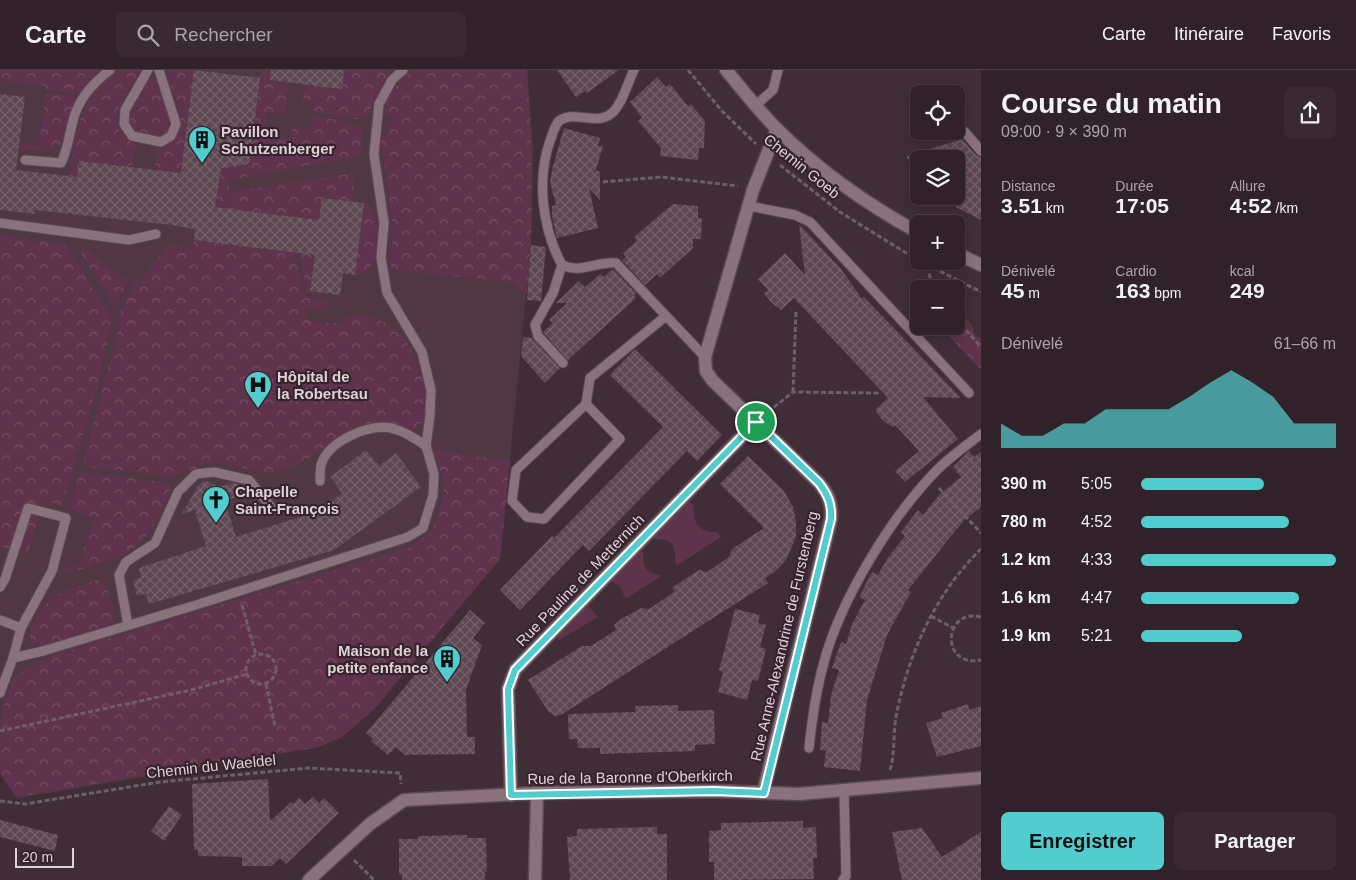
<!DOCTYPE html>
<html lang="fr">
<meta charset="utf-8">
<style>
body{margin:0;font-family:Helvetica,sans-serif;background:#392a31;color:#f1f3f6;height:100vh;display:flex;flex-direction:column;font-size:19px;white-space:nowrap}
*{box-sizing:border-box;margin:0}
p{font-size:16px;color:#a8a4a8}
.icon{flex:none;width:28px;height:28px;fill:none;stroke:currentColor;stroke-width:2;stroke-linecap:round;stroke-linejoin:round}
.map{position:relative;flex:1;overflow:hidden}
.details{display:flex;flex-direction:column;background:#312229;width:375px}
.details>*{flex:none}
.fabs{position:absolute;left:910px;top:15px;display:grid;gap:10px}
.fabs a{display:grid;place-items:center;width:55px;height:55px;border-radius:8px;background:#312229;box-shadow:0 2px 12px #0003,0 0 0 1px #4c3f46;font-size:25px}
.scale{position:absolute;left:15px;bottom:12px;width:59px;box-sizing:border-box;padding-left:5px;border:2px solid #ded1d7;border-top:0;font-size:14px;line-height:18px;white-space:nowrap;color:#ded1d7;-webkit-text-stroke:4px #36232d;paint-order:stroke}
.pin{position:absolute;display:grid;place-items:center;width:42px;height:42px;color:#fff;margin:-21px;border:2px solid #fff;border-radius:50%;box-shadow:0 1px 5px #0007}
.round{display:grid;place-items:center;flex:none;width:52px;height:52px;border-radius:8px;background:#392a31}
.overview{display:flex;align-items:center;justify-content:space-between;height:85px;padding:0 20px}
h1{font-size:28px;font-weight:700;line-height:38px}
.metrics{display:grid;grid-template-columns:repeat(3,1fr);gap:8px;height:85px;padding:5px 20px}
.metrics div{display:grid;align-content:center}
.metrics b{font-size:21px;font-weight:700}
.metrics small{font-size:14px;font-weight:400}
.metrics p{font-size:14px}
.chart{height:140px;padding:10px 20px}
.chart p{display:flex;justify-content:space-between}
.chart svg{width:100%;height:90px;margin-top:5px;fill:#52cdcf;opacity:.7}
.primary-button{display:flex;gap:10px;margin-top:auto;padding:10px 20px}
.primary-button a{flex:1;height:58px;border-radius:8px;background:#52cdcf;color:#111;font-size:20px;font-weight:700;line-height:58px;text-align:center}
.primary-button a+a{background:#392a31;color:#f1f3f6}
ul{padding:0 20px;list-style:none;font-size:16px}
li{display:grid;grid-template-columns:80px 60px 1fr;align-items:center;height:38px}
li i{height:12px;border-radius:6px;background:#52cdcf}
header{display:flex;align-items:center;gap:30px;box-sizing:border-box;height:70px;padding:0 25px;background:#312229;border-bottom:1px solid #4c3f46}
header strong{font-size:24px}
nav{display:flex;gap:28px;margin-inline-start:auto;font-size:18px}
.search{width:350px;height:45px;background:#392a31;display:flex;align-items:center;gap:12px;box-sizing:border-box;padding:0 18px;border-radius:8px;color:#a8a4a8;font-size:19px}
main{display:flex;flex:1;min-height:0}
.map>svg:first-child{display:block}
</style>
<header>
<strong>Carte</strong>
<div class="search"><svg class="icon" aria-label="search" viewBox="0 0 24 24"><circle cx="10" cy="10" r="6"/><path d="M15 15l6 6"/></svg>Rechercher</div>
<nav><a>Carte</a><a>Itinéraire</a><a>Favoris</a></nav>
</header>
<main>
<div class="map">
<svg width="981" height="810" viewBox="0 0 981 810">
<defs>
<pattern id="park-crowns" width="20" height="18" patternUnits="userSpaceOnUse" patternTransform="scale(1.25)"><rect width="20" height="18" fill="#5f334b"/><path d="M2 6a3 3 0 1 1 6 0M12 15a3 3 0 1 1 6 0" fill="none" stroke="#765064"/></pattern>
<pattern id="building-cross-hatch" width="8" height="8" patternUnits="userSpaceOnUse" patternTransform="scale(1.25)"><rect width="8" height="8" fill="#5d4852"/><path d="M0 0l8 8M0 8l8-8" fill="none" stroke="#74616a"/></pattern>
</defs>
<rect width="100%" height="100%" fill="#412d37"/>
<polygon fill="#503744" points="0,0 527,0 533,76 531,175 500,489 375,638 342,667 319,677 18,728 0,702"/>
<g fill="#5f334b">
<path d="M688,431l6,5c-2,18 6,26 23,26l4,5 -45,29c-2,-15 2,-28 -21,-27l-2,-2z"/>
<path d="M642,478c4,17 -4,20 19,28l-35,23 -6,-12 -10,-7z"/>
<polygon points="587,534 598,547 559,570 557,566"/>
</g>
<g fill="url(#park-crowns)">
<polygon points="0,0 98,0 78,24 46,20 46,16 0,10"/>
<path d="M120,0h21c-9,16 -33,42 -21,62 3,5 11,10 16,13l-4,22 -53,-6 -2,16 -8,-1c7,-38 10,-88 51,-106z"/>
<path d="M168,0h26l-13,103 -26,-3 2,-22c7,1 11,-3 16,-8 19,-25 -4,-45 -5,-70z"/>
<polygon points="261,0 280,0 289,12 285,44 267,42 264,66 291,69 292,57 310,59 312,46 345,51 363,59 360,86 228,110 230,122 354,103 353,132 322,128 319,150 215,137 221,98 249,94"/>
<polygon points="344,0 390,0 366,48 356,49 313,41 314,34 303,32 305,14 342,19"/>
<path d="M412,0h115c5,74 8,148 0,222l-16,-10 -120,-12 2,-44 -12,-86 2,-4 5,-2 5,-17 -6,-3 -3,-6c4,-15 15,-29 28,-38z"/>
<path d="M154,6l3,3c6,16 21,44 5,58 -29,-3 -43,-9 -25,-38 5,-7 10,-18 17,-23z"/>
<path d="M46,23l30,3 -15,48c-11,11 -28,6 -42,5v-5l20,2z"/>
<path d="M364,134h3c4,6 9,13 11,21 4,13 -3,45 -17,50l-6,-2z"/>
<polygon points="317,165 310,221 330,224 330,226 307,223 300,183"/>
<polygon points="0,166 65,175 112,248 99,311 62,436 44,431 27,486 0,476"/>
<path d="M194,170l97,12 4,4 9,40 24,6 -1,9 -19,-3 -2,12c10,1 21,4 31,3 6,-1 12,-7 16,-8 13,0 30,5 40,12 22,14 53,98 15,104 -69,-28 -75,30 -133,41 -20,4 -39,-10 -59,-9 -16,0 -31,12 -48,13l-80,-9 -5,-3 37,-141 -1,-8 16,-33h5l27,-37 25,3z"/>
<polygon points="83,176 122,207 129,210 115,237 83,187 81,181"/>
<polygon points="956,239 971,253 976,266 981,268 981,300 949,266 948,256 956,256"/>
<path d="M433,380l77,11 -10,98 -125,149 -33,29 -23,10 -303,50c-5,-8 -14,-18 -16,-26 0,-19 0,-72 11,-88 11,-16 34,-25 52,-31l346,-104 19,-14 9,-16 7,-26 -2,-17z"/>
<path d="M80,402l88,11 4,3c-7,15 -13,32 -22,45 -18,28 -53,33 -82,42l-5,-5 15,-2 16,-48 -24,-9z"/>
<path d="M96,510h5l6,6 8,30 -4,9 -69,21 -11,-5c-2,-7 0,-12 3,-19 12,-28 35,-33 62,-42z"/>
</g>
<g fill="url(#building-cross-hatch)">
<polygon points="194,0 260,8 249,94 221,98 215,137 319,150 322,128 364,133 355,205 343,203 340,225 310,221 315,185 194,170 195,159 172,155 35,140 35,144 0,140 0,24 25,27 16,100 77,107 79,91 181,103"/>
<polygon points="271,0 344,0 342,19 270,10"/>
<polygon points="557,0 619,0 587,23 585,21 576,27"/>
<polygon points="657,7 666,17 670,14 688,36 691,34 705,51 704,78 699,78 698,90 660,86 661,78 638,51 642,48 630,32"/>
<polygon points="564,58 600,68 598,76 603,76 596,100 600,102 600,130 589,118 598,158 557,168 552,146 552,136 556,135 550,112 553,96"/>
<polygon points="962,69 976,85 981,87 981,150 956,137 956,89 907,89 907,86"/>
<polygon points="673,134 698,136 698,148 702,149 701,169 693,169 693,178 660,208 657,204 645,215 622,190 626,187 623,183 637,171 634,167"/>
<polygon points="799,154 841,199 862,229 864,227 961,328 923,327 958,369 905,412 895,401 919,381 895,355 893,357 883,351 875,340 888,328 794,228 781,240 771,232 764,223 768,220 758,209 785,183 805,205"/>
<polygon points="531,175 546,177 541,231 527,230"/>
<polygon points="613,199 636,223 634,225 636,228 568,290 543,262 553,253 549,250 567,233 556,233 579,211 585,217 600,204 604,207"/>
<polygon points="523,267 532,268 560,298 545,313 521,286"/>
<polygon points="635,279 722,365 697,391 687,381 589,481 583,475 520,540 500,520 552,466 554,468 663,357 610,305"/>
<polygon points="366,380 379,396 396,383 421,417 334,480 149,534 146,524 137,526 133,510 141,508 139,498 206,476 195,440 182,444 199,414 207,411 219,417 234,413 246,416 251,422 225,431 236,467 317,442 342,423 330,407"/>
<polygon points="969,381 974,387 981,382 981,437 964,450 908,520 911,522 887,565 867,630 860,701 824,697 826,681 820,680 822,652 828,653 831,625 839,600 832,598 841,572 846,574 852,554 865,530 859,527 872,502 878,505 887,489 905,466 901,462 918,440 923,445 940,424 961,407 953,397"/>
<polygon points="748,386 784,421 793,437 796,451 796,467 786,490 776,501 765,508 768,513 561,645 555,646 548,641 528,610 582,576 591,576 616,560 614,555 621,549 641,538 649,539 674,522 673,517 699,500 707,502 729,487 732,479 764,458 720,414"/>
<polygon points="735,539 760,545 758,553 766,555 760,577 766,579 758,611 752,610 747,630 718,622 723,602 719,600"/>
<polygon points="470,540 485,553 473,568 482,575 466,620 467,667 475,667 475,684 405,685 396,677 388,685 371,671 373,669 366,663"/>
<polygon points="968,634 969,640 981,636 981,676 937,687 926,653 943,648 941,643"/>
<polygon points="678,635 678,641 714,640 715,674 695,675 695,681 600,684 600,678 578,678 577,669 569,669 568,644 635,642 635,636"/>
<polygon points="268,709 270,751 291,732 293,734 299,728 305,734 313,727 319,733 324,728 339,743 286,794 280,788 272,796 242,796 242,787 198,786 198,780 194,780 192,714"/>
<polygon points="169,736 182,745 164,771 151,761"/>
<polygon points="0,750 58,765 55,781 0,767"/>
<polygon points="803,751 803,758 816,757 817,788 813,788 814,809 714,810 714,792 709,792 709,761 721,760 721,753"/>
<polygon points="657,757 657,764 667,764 667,810 570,810 567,767 577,766 577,759"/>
<polygon points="922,758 942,787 981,762 981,810 902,810 892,762"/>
<polygon points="467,765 467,768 486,768 487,802 485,802 485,810 402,810 402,805 399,805 399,769 418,769 418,766"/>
</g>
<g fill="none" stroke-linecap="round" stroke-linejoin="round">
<defs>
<g id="service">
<polyline points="148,0 125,40 124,54 132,66 161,72 171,66 176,54 159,0"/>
<path d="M634,0c-7,14 -10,30 -20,41 -15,17 -39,-2 -55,10 -4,4 -6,12 -8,17 -15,40 -9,90 11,127 18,9 36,-4 54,-2l89,94"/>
<polyline points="756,35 773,20 778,0"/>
<polyline points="965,62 981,81"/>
<path d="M25,90l36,3c7,-14 8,-28 12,-42 5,-22 20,-38 37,-51"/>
<polyline points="749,136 795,145 810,152 969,323"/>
<polyline points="0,153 129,170 156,164"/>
<polyline points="562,195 553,223 535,255 538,266 563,293"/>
<polygon points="586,334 620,369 544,449 527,447 512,431 516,400"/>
<polyline points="586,334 590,308 666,246"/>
<path d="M320,411c0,-5 0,-11 1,-16 6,-23 48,-42 70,-37 13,3 24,10 35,18"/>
<polyline points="0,517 5,509 28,438 66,448 52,501 21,558"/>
<polyline points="0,550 21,558 13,588"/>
<polyline points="128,555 119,505 126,492 155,473 178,422 196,404 214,402 249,410 271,437"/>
<polyline points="0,623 13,588 43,581 196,535 408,467 423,458 433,425 434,404 426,376 430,345 431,320 422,282 387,223 381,188 384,153 374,84 379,34 392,10 403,0"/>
<path d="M809,678c3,-29 7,-57 15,-86 17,-63 67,-145 113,-192 13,-13 30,-25 44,-36"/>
<polyline points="843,810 846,806 844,721"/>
</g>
<polyline id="pedestrian" points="511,725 508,619 515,600 756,352"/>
<g id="minor">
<path d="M726,0c16,19 32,40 50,58 41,41 92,77 143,105"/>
<polyline points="956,183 981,195"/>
<path d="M763,723l68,-274c1,-15 -2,-24 -12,-36l-107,-103 -6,-9 -1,-14 48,-167 24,-61"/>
<polyline points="309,810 370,754 404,730 537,723 714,721 799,724 981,708"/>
<polyline points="535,810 537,723"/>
</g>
</defs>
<use href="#service" stroke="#5a4a53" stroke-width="11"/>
<use href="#pedestrian" stroke="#5a4a53" stroke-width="15"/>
<use href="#minor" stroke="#5a4a53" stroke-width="15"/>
<g stroke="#705e67" stroke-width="3" stroke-dasharray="5 2.5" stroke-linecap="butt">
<polyline points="688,0 722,41 756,74"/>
<polyline points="780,95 840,142 919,191"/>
<polyline points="603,112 661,107 738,116"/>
<polyline points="920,191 981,222"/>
<polyline points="928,196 932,219"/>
<polyline points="956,249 981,277"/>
<polyline points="793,322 796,240"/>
<polyline points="768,342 793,322 879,323"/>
<polyline points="939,418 981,463"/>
<polyline points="242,535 256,585"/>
<polyline points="931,546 953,558"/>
<path d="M981,547c-37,-10 -42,51 0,43"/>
<circle cx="261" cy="599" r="15"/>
<polyline points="266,614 275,656"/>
<polyline points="0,661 191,620 247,604"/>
<path d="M890,700c5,-16 3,-36 6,-53 12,-63 39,-123 85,-168"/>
<polyline points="0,731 25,734 160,712 308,698 400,703 401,714"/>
<polyline points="354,790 374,810"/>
</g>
<use href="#service" stroke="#89727e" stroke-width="9"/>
<use href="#pedestrian" stroke="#89727e" stroke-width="12"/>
<use href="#minor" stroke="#89727e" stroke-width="12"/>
</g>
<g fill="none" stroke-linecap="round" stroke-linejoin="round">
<defs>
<path id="route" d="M756,352l63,61c9,12 13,21 12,36l-67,274 -50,-2 -203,4 -3,-106 7,-19z"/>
</defs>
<use href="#route" stroke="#fff" stroke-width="10"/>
<use href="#route" stroke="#52cdcf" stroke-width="6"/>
</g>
<defs>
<symbol id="building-pin" viewBox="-11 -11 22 30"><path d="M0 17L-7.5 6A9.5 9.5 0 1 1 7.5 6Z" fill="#52cdcf" stroke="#36232d"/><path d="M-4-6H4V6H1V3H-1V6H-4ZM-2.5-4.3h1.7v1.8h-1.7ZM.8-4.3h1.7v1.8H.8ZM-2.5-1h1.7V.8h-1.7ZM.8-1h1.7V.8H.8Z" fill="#111"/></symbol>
<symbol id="hospital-pin" viewBox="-11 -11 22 30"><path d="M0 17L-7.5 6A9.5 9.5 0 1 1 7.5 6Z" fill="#52cdcf" stroke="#36232d"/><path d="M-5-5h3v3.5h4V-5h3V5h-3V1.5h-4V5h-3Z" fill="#111"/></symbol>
<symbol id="church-pin" viewBox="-11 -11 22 30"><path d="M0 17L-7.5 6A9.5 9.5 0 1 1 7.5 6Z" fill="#52cdcf" stroke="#36232d"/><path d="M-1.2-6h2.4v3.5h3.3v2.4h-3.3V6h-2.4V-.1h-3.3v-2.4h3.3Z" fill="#111"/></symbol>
</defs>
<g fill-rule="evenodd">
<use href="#building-pin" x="186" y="54" width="32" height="43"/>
<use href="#hospital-pin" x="242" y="299" width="32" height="43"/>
<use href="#church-pin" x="200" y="414" width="32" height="43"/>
<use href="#building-pin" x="431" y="573" width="32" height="43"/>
</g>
<g text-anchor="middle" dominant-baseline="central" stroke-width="4.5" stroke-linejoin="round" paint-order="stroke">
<g font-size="15" font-weight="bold" fill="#ded1d7" stroke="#36232d" text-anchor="start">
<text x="221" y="61">Pavillon<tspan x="221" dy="17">Schutzenberger</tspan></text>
<text x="277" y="306">Hôpital de<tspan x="277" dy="17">la Robertsau</tspan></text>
<text x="235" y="421">Chapelle<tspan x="235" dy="17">Saint-François</tspan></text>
<text x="428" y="580" text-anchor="end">Maison de la<tspan x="428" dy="17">petite enfance</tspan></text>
</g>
<g font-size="15" fill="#ded1d7" stroke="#36232d">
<text transform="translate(802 96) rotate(39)">Chemin Goeb</text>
<text transform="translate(580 510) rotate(-46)">Rue Pauline de Metternich</text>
<text transform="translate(784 566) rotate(-77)">Rue Anne-Alexandrine de Furstenberg</text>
<text transform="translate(211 696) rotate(-6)">Chemin du Waeldel</text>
<text transform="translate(630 707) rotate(-1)">Rue de la Baronne d'Oberkirch</text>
</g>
</g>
</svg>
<div class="fabs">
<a><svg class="icon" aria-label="locate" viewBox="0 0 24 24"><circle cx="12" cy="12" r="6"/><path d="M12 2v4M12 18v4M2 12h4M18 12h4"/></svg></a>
<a><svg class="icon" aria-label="layers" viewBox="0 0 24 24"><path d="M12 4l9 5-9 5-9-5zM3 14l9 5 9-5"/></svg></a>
<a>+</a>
<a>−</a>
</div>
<div class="scale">20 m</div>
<div class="pin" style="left:756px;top:352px;background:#1e9e55"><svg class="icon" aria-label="arrive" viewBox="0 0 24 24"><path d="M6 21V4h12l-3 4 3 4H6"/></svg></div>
</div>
<section class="details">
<div class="overview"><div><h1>Course du matin</h1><p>09:00 · 9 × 390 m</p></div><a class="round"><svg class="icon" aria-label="share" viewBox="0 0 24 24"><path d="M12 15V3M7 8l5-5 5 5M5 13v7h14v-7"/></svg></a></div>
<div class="metrics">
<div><p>Distance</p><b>3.51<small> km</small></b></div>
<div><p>Durée</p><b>17:05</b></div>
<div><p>Allure</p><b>4:52<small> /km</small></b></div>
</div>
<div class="metrics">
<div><p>Dénivelé</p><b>45<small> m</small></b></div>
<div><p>Cardio</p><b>163<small> bpm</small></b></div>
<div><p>kcal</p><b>249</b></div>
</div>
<div class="chart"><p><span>Dénivelé</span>61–66 m</p>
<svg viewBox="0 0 160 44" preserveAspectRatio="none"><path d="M0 44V32L10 38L20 38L30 32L40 32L50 25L60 25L70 25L80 25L90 19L100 12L110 6L120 12L130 19L140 32L150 32L160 32V44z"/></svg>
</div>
<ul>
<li><b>390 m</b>5:05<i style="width:63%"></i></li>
<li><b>780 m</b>4:52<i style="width:76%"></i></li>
<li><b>1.2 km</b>4:33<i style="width:100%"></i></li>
<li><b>1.6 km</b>4:47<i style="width:81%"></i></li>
<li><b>1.9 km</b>5:21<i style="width:52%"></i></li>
</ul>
<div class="primary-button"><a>Enregistrer</a><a>Partager</a></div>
</section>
</main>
